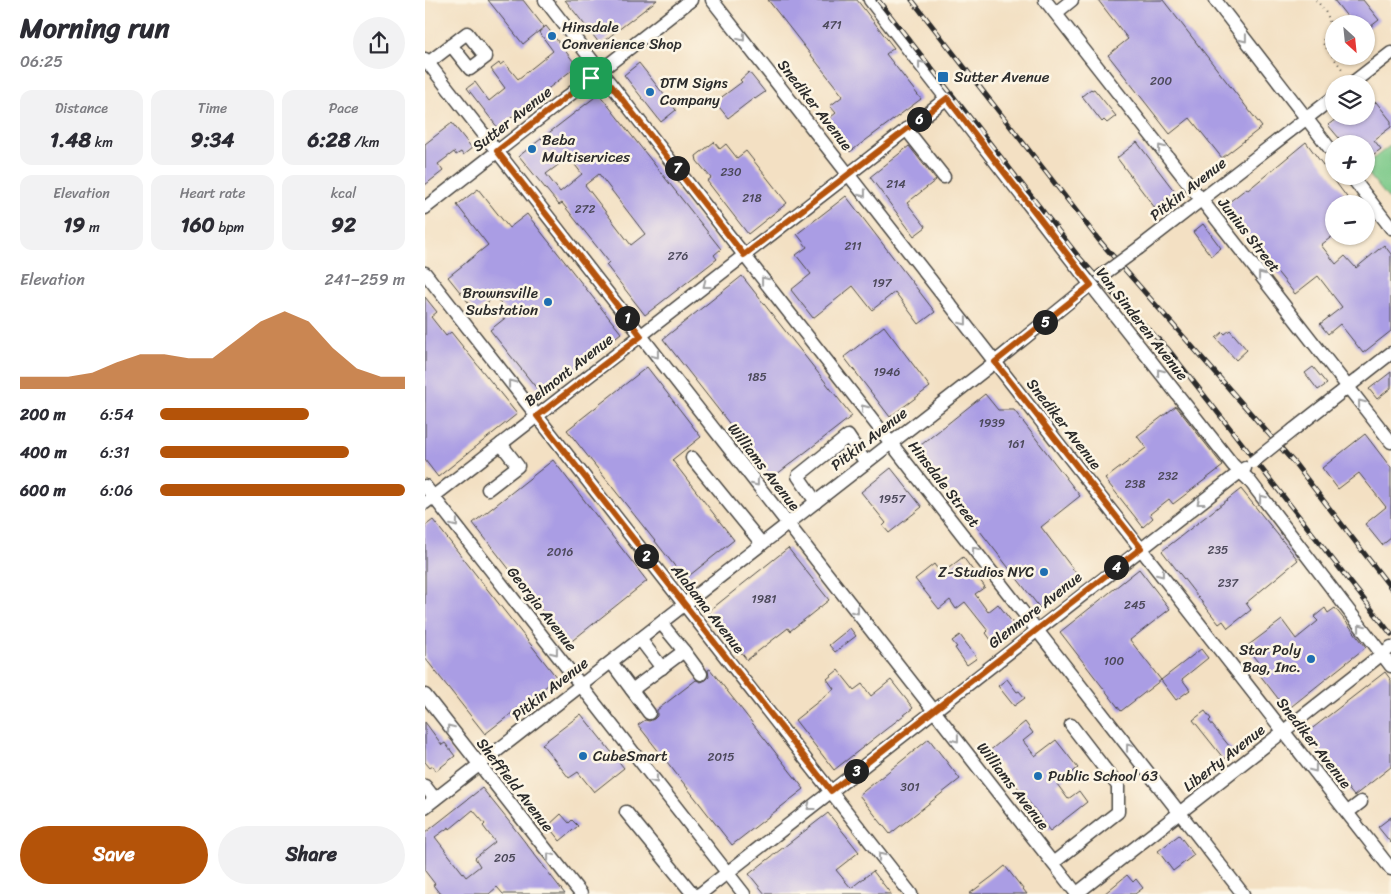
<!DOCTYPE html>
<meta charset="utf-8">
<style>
body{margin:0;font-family:Sriracha,sans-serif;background:#f2f2f3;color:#2b2b33;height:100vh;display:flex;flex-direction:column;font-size:19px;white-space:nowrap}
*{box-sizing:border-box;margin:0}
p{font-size:16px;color:#7c7c81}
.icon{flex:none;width:28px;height:28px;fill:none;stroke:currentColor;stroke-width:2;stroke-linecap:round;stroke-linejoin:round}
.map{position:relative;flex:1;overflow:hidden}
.side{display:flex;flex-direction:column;background:#fff;width:425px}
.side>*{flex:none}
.needle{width:32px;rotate:153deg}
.buttons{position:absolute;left:900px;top:15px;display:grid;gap:10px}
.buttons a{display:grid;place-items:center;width:50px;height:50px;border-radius:50%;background:#fff;box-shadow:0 1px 4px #0004;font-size:25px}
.pin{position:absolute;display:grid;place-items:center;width:42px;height:42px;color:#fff;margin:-21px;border-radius:10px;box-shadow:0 2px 8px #0006}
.km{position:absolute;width:25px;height:25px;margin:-12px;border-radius:50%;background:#222;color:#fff;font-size:14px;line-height:25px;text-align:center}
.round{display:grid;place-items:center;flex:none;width:52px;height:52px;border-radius:26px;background:#f2f2f3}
.overview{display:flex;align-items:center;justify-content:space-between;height:85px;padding:0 20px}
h1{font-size:28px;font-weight:800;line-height:38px}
.figures{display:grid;grid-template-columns:repeat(3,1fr);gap:8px;height:85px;padding:5px 20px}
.figures div{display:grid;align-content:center;border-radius:12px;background:#f2f2f3;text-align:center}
.figures b{font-size:21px;font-weight:800}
.figures small{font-size:14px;font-weight:400}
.figures p{font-size:14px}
.chart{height:140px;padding:10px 20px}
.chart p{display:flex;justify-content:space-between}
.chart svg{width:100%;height:90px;margin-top:5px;fill:#b45309;opacity:.7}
.cta{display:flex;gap:10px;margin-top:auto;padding:10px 20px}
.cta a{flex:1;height:58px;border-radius:30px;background:#b45309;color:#fff;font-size:20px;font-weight:800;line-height:58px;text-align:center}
.cta a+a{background:#f2f2f3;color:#2b2b33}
ul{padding:0 20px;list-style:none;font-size:16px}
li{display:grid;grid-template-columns:80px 60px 1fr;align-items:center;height:38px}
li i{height:12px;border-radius:6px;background:#b45309}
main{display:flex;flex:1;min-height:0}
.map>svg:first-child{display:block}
</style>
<main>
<section class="side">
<div class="overview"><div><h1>Morning run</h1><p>06:25</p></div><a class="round"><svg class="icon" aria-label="share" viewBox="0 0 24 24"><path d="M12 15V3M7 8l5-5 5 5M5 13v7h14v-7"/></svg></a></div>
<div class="figures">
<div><p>Distance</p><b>1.48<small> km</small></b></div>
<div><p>Time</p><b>9:34</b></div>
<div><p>Pace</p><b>6:28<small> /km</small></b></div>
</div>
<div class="figures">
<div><p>Elevation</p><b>19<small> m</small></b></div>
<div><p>Heart rate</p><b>160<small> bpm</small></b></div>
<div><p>kcal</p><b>92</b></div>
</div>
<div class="chart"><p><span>Elevation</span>241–259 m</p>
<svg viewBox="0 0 160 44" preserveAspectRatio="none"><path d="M0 44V38L10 38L20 38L30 36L40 31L50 27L60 27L70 29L80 29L90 20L100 11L110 6L120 11L130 24L140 34L150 38L160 38V44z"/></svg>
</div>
<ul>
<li><b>200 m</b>6:54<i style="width:61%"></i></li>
<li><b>400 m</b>6:31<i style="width:77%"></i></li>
<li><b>600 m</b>6:06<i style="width:100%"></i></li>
</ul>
<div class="cta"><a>Save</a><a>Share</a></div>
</section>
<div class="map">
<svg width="966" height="894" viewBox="0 0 966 894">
<rect width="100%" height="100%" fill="#fcf5e5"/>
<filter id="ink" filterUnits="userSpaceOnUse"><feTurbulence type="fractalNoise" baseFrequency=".02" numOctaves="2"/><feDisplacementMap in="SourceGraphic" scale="10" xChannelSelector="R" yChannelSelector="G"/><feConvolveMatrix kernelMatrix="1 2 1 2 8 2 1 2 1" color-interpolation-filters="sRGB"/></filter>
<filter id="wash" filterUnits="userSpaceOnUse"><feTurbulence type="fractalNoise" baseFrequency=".0096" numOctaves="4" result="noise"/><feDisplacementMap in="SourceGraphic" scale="20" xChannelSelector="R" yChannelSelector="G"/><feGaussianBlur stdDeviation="1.12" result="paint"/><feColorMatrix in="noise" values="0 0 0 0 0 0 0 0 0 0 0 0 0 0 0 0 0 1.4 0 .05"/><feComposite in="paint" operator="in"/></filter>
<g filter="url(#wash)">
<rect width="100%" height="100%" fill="#f3e0c3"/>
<polygon fill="#7bc989" stroke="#537a5a" points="966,145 966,202 941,171 941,164"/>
<g id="blocks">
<g fill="#aa9de4" fill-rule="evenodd">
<polygon points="63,0 98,0 119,27 98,44"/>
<polygon points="140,0 232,0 175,44"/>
<polygon points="343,0 432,0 469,48 461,54 496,99 425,152 401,121 411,113 405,106 418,96"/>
<polygon points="673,0 738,0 837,127 797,158 765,118 745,134 683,55 703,39"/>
<polygon points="909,0 938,0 954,20 941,30 941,24 928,24"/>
<polygon points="121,26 152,66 73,128 42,88 50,82 64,101 80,88 66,69 74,63 75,65 79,62 93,79 112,64 128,51 114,32"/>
<polygon points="214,63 251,110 236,122 199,75"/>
<polygon points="324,72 340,92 330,99 329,98 303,118 290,102 317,82 315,80"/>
<polygon points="666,89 667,90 669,89 691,116 682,123 679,120 677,122 657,96"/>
<path d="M174,94l122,155 -7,6 3,4 -72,56 -39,-50 3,-3 -47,-59 -3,2 -40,-49zM144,157l13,17 -22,18 -14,-18zM174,174l46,60 -14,11 -46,-60z"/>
<polygon points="951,102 966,121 966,127 949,140 956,149 941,160 941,144 919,144 903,125 915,116 941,116 941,110"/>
<polygon points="27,123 47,148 38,155 36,152 31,155 29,152 13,164 18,171 0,185 0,144"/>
<polygon points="289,142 295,149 301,144 312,158 321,151 362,203 323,234 282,181 286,178 272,161 271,156"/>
<polygon points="712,142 750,192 730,208 692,158"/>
<polygon points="881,142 927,204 909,204 909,235 896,245 911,264 920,256 931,268 959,245 966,254 966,331 938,353 915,324 903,334 895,324 917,307 893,276 870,294 799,206 822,188 823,190"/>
<polygon points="484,146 511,180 482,203 501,227 489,236 445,177"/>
<polygon points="53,189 84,228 102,214 196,333 117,395 65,330 84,315 79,308 70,296 51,312 23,277 63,245 32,205"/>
<polygon points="421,196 510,312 494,324 470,292 447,310 428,286 388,318 366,290 386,274 371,255 382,247 372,234"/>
<polygon points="778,224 796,248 786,256 768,232"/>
<polygon points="317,276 427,416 347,478 238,339"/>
<polygon points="0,297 12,312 6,317 21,336 26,332 92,414 13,477 0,460"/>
<polygon points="459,326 505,387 465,417 419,357"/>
<polygon points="805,330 822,350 811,360 791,338 798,332 800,334"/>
<polygon points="222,367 276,437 247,460 309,540 260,579 142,430"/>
<polygon points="888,367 902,384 893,390 880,373"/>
<polygon points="966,372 966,388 952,399 944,389"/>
<polygon points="560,394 573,410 589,410 655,496 616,527 654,577 615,608 491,449"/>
<polygon points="751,406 798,466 748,504 744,499 725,514 728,518 718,527 680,479 721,448 712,436"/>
<polygon points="940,434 966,468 966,538 957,545 940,524 961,507 934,473 913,489 897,468"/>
<polygon points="128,460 222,581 143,644 48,523"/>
<polygon points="466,468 497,507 464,533 458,526 461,523 436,492"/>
<polygon points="816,489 873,560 821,603 826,610 803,628 798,621 794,624 737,551"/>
<polygon points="8,520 132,678 60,734 0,658 0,526"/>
<polygon points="363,548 404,600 365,631 363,628 322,660 284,611"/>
<polygon points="538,557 560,587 550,594 563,612 573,604 591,627 569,644 561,633 563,631 540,602 531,609 525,600 514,609 490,579 509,564 516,574"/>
<polygon points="714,569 745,609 705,640 736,680 696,711 635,632"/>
<polygon points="900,608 903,613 910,608 941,647 862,710 831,670 836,666 821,647 857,620 871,639 893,621 889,617"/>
<polygon points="425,628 431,636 410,652 404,645"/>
<polygon points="535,635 552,658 542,665 530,648 532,647 527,641"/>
<polygon points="776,649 783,658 757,679 765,690 751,700 736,680"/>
<polygon points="285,669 379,789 307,845 213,725 220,720 224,721 229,719 232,716 232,710 271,680 276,682 281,680 284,677 283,670"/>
<polygon points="413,670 429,690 437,684 446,696 466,680 488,708 409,770 370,720 409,689 402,679"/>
<polygon points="960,672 966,680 966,767 929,796 880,734"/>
<polygon points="582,679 592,692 594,691 600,698 589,706 573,686"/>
<polygon points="780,711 786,719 784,721 809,752 799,759 768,720"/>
<polygon points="156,714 199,768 169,792 153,772 144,778 117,744"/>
<polygon points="0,722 17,745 20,743 30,756 11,771 8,766 5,768 0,762"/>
<polygon points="600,722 608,733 598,741 610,756 631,740 653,768 632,784 643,799 654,791 662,802 625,831 615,819 616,818 573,762 572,764 563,752"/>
<polygon points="504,739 535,779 465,834 434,795"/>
<path d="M57,788l29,36 54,70h-62l-6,-7 -8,7h-49l-7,-9 2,-1 -10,-13v-38zM48,810l12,14 -2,2 12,16 -20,16 5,8 -14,11 -31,-40 14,-10 1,2z"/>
<polygon points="403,813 434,852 411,870 426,888 448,871 466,894 340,894 324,874"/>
<polygon points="136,814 144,823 147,820 153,826 135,841 123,826"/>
<polygon points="966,817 966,843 953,827"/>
<polygon points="754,835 769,855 748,871 733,851"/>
<polygon points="580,866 602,894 544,894 568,876"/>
<polygon points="702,875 708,882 711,879 718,888 710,894 679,894"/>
</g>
</g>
</g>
<g filter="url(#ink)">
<use href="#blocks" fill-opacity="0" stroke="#494642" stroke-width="1"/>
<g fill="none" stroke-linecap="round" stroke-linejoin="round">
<defs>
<g id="minor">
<polyline points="120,0 818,894"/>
<polyline points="287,0 966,869"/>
<polyline points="445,0 666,285 808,465 824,480 966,666"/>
<polyline points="620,0 966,442"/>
<polyline points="790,0 909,154"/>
<polyline points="631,13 647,0"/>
<polyline points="0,59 652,894"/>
<polyline points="3,63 42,33 61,57 45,69 26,45"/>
<polyline points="926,84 966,53"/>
<polyline points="481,129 519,177"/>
<polyline points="926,176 966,228"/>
<polyline points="0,208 266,0"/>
<polyline points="714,248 909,97"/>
<polyline points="0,273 486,894"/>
<polyline points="868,430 966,353"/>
<polyline points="267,458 337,544"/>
<polyline points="0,486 319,894"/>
<polyline points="63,489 93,466 76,444"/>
<polyline points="391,502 373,476 423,436 441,463"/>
<polyline points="0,503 522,98"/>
<polyline points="236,623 259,651"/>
<polyline points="215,639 237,668"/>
<polyline points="186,662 224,713"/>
<polyline points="207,690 259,651 276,674"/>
<polyline points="0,695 156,894"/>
<polyline points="0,786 10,799"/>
<polyline points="0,807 570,362 676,276"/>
<polyline points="201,812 268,894"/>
<polyline points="923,812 936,802"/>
<polyline points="628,863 693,812 693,786 646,725"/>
<polyline points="275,894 820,468"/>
<polyline points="651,894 966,647"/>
</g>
</defs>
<use href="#minor" stroke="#494642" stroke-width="15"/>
<path stroke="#494642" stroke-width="2" stroke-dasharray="1 4" stroke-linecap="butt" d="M891,0c14,17 19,23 6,42l20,27"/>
<use href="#minor" stroke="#fff" stroke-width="12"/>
<defs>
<g id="rail">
<polyline points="453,0 653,256 676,282 743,349 966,634"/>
<polyline points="487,0 673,239 871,465 966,588"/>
</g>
</defs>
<use href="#rail" stroke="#2b2b2b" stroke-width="5"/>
<use href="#rail" stroke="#fcf5e5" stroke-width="3" stroke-dasharray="9" stroke-linecap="butt"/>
<defs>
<g id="minor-bridge">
<polyline points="676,276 714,248"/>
<polyline points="828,462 868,430"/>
</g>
</defs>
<use href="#minor-bridge" stroke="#494642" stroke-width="15" stroke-linecap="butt"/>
<use href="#minor-bridge" stroke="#fff" stroke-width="12"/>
</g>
<defs><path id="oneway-chevron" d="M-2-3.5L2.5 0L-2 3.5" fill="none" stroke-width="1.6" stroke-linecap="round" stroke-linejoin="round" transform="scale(1.25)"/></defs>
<g stroke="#a0a0a0">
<use href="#oneway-chevron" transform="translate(317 38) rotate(52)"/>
<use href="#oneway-chevron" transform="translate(819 39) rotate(52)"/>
<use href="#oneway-chevron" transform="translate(496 64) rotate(-128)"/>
<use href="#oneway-chevron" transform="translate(736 148) rotate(-128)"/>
<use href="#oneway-chevron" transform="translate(438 194) rotate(52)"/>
<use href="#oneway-chevron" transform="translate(836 275) rotate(-128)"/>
<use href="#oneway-chevron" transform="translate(339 280) rotate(-128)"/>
<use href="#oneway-chevron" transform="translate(281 285) rotate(142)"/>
<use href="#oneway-chevron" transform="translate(539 322) rotate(52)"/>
<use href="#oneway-chevron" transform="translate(231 355) rotate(52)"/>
<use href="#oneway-chevron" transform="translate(735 372) rotate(-128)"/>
<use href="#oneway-chevron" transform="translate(86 383) rotate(-128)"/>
<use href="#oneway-chevron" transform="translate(936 403) rotate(-128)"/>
<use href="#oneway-chevron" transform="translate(439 408) rotate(-128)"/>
<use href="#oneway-chevron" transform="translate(331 483) rotate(52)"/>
<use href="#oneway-chevron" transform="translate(837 498) rotate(-128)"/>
<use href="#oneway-chevron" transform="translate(775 502) rotate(142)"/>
<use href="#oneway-chevron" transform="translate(30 524) rotate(52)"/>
<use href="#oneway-chevron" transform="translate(550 550) rotate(-128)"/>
<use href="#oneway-chevron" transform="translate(736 574) rotate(52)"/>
<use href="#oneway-chevron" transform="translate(431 611) rotate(52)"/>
<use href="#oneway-chevron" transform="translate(936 627) rotate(-128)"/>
<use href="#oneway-chevron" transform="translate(130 652) rotate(52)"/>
<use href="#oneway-chevron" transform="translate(25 728) rotate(-128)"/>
<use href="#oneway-chevron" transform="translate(531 739) rotate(52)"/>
<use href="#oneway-chevron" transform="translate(704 747) rotate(-128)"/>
<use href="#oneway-chevron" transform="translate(889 769) rotate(52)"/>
<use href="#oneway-chevron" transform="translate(230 780) rotate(52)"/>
<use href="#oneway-chevron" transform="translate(385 807) rotate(142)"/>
<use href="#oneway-chevron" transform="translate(125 856) rotate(-128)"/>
<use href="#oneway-chevron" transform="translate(456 856) rotate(-128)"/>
</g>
</g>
<g fill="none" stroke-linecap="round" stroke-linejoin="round" filter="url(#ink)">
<defs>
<polygon id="route" points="175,71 319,255 522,98 666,285 570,362 716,548 406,791 112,416 216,336 72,151"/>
</defs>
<use href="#route" stroke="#fff" stroke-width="10"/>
<use href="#route" stroke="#b45309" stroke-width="6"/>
</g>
<g fill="#1f6fb2" stroke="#fcf5e5" stroke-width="2">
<circle cx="127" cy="36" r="5"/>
<rect x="512" y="71" width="12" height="12" rx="2.5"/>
<circle cx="225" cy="92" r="5"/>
<circle cx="107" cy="149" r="5"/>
<circle cx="123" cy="302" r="5"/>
<circle cx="619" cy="572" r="5"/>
<circle cx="886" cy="659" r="5"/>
<circle cx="158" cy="756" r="5"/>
<circle cx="613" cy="776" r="5"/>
</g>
<g text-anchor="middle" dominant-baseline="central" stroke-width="5" stroke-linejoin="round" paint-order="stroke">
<g font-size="12" fill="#4b4859">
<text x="407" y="25">471</text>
<text x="736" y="81">200</text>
<text x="306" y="172">230</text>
<text x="471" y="184">214</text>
<text x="327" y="198">218</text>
<text x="160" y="209">272</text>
<text x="428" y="246">211</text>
<text x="253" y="256">276</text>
<text x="457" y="283">197</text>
<text x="462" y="372">1946</text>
<text x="332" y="377">185</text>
<text x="567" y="423">1939</text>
<text x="591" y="444">161</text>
<text x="743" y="476">232</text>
<text x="710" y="484">238</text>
<text x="467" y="499">1957</text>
<text x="793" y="550">235</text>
<text x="135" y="552">2016</text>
<text x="803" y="583">237</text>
<text x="339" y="599">1981</text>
<text x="710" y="605">245</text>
<text x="689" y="661">100</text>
<text x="296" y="757">2015</text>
<text x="485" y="787">301</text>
<text x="80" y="858">205</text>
</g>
<g font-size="15" fill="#2b2b2b" stroke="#fcf5e5" text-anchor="start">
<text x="137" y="27">Hinsdale<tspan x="137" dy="17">Convenience Shop</tspan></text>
<text x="529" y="77">Sutter Avenue</text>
<text x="235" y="83">DTM Signs<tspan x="235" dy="17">Company</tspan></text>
<text x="117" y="140">Beba<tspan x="117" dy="17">Multiservices</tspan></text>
<text x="113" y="293" text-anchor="end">Brownsville<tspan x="113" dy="17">Substation</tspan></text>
<text x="609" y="572" text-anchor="end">Z-Studios NYC</text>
<text x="876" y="650" text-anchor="end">Star Poly<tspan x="876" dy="17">Bag, Inc.</tspan></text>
<text x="168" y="756">CubeSmart</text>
<text x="623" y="776">Public School 63</text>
</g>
<g font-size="15" fill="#2b2b2b" stroke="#fcf5e5">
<text transform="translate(390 105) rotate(52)">Snediker Avenue</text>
<text transform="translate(87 119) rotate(-38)">Sutter Avenue</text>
<text transform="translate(763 189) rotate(-38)">Pitkin Avenue</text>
<text transform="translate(824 235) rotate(52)">Junius Street</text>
<text transform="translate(717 324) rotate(52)">Van Sinderen Avenue</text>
<text transform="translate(144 370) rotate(-38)">Belmont Avenue</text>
<text transform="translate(639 424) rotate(52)">Snediker Avenue</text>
<text transform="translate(444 439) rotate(-38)">Pitkin Avenue</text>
<text transform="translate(339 467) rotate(52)">Williams Avenue</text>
<text transform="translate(519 484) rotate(52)">Hinsdale Street</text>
<text transform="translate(117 609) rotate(52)">Georgia Avenue</text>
<text transform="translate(283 609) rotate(52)">Alabama Avenue</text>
<text transform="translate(610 610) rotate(-38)">Glenmore Avenue</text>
<text transform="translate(125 689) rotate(-38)">Pitkin Avenue</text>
<text transform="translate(889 743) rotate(52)">Snediker Avenue</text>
<text transform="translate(799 758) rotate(-38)">Liberty Avenue</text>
<text transform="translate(90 785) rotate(52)">Sheffield Avenue</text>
<text transform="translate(588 786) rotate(52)">Williams Avenue</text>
</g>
</g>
</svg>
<div class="buttons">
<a><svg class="needle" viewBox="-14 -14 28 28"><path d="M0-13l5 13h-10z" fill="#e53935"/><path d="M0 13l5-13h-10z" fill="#7c7c81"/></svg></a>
<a><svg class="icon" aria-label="layers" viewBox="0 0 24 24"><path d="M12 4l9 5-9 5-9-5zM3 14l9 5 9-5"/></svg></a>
<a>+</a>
<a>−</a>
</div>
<div class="pin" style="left:166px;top:78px;background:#1e9e55"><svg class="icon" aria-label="arrive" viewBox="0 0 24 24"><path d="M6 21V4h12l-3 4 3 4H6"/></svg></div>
<b class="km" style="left:202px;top:318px">1</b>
<b class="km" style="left:221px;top:556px">2</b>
<b class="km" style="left:431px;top:771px">3</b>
<b class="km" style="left:691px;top:567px">4</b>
<b class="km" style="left:620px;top:322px">5</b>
<b class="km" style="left:494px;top:119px">6</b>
<b class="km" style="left:252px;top:168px">7</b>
</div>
</main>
